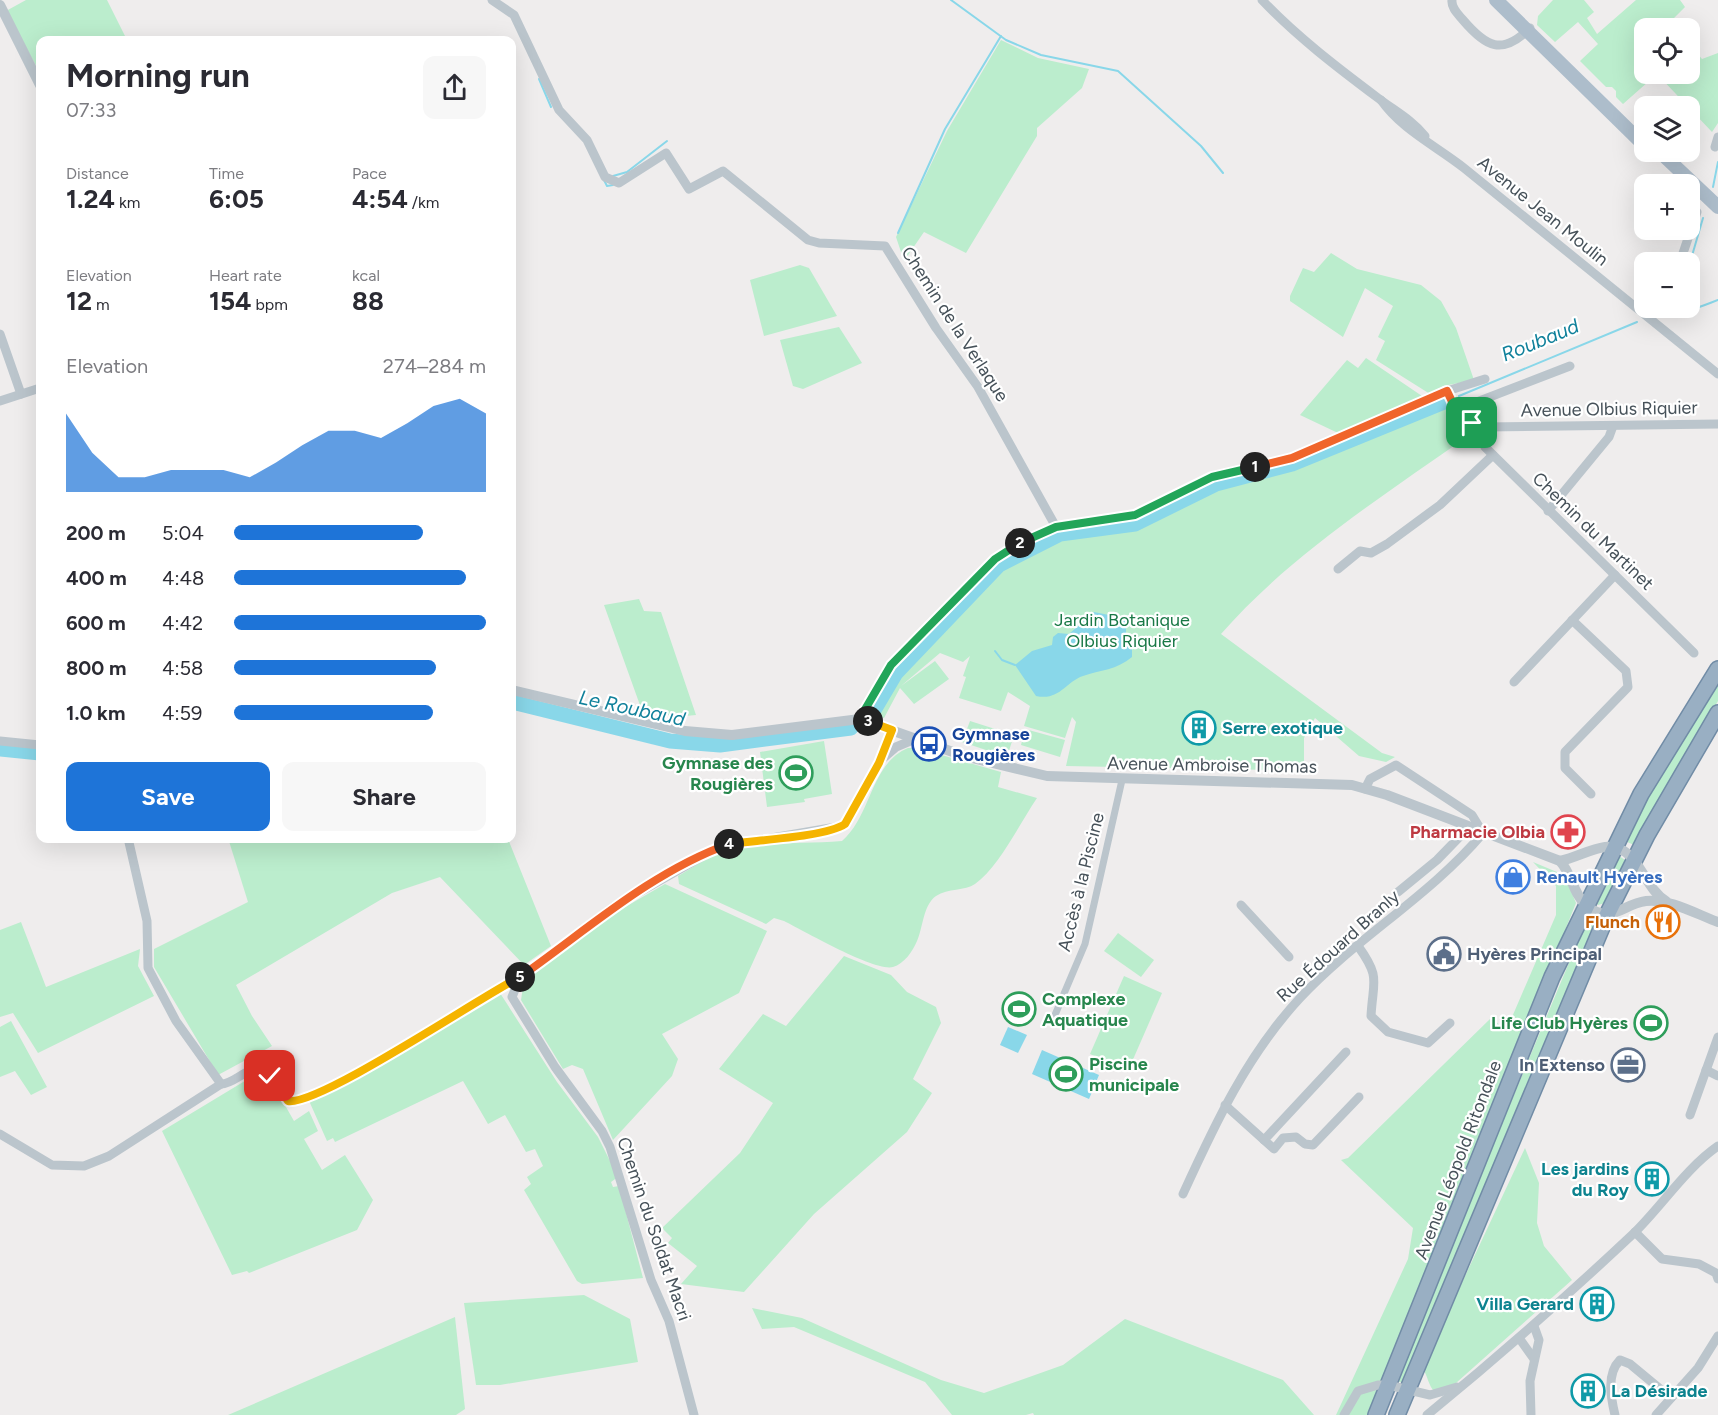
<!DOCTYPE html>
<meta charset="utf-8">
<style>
body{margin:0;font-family:Figtree,sans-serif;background:#f7f7f7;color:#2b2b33;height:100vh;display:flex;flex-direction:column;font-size:22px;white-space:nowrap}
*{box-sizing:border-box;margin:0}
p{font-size:20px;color:#7c7c81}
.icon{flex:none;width:33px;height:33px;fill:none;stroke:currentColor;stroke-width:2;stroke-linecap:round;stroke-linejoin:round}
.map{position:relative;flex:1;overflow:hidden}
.details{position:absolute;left:36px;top:36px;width:480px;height:807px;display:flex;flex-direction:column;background:#fff;border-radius:12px;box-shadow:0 6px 24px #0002}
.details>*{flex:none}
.controls{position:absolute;left:1634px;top:18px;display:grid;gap:12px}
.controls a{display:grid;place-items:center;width:66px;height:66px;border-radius:12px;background:#fff;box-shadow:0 6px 24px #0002;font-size:30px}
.pin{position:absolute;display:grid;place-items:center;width:51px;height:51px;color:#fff;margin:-26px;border-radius:12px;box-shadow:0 3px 9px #0006}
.km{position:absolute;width:30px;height:30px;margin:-15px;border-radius:50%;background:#222;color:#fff;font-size:16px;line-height:30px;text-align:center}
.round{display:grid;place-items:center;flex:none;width:63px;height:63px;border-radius:12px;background:#f7f7f7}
.overview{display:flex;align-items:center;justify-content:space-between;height:102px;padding:0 30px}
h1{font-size:33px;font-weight:700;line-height:45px}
.stats{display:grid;grid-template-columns:repeat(3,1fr);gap:9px;height:102px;padding:6px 30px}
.stats div{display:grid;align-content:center}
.stats b{font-size:26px;font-weight:700}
.stats small{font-size:16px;font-weight:400}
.stats p{font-size:16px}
.chart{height:168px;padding:12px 30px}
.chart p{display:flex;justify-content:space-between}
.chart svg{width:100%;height:108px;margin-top:6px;fill:#1e74d8;opacity:.7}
.button{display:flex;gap:12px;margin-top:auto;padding:12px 30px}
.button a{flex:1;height:69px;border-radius:12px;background:#1e74d8;color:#fff;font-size:24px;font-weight:700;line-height:69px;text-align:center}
.button a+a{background:#f7f7f7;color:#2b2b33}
ul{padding:0 30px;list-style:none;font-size:20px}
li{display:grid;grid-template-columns:96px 72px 1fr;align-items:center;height:45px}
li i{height:15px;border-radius:8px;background:#1e74d8}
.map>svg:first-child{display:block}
</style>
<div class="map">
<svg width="1718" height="1415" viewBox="0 0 1718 1415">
<rect width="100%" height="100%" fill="#efeded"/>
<g fill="#bbedcd">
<polygon points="26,0 107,0 127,40 40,40 40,73 6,11"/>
<polygon points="1553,0 1584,0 1594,12 1587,18 1597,34 1636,0 1680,0 1685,7 1670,22 1675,28 1644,28 1644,74 1657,74 1623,104 1616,97 1616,91 1612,87 1606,87 1580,61 1598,44 1578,22 1555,42 1537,25 1538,16"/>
<polygon points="1001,40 1038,58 1089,69 1082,88 1037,128 1037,136 966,253 924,232 904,261 896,237 947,131"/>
<polygon points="1689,44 1702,59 1718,53 1718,123 1712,132 1657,74 1689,74"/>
<polygon points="1331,253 1357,269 1421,285 1441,301 1456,328 1474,380 1443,386 1430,394 1376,360 1385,341 1378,337 1393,306 1365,288 1343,337 1290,301 1290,296 1303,268 1314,272"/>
<polygon points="800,265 809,268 837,316 764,336 750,280"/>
<polygon points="839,327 862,363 803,389 793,386 780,340"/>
<polygon points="1366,358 1422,396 1338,433 1300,415 1347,360 1358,368"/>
<path d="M1449,404l2,8 -4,6 10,14 5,-1 6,5c-85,60 -178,119 -247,198l161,119 13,4 -9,5 -27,-6 -44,-38 -11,20v27h-21l-8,5 -209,-4 10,-44 -4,-5 -7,21 -41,-12 6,-20 -22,-14 -7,19 -42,-13 7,-21 -3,-1 7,-20 -7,6 -23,-9 -39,33 34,-25 14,18 -35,25 -14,-16 -16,30 -7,-2 28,-46 102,-104 53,-26 71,-11 18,-5 69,-35 77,-19z"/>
<polygon points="639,599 644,611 661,612 696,715 675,717 641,708 604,605"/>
<polygon points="1718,682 1718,701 1634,845 1625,841 1650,794"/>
<polygon points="970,721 1014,735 1007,757 962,742"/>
<polygon points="1025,729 1065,740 1060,757 1021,745"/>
<polygon points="824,741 832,794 804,799 805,802 767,807 760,752"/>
<path d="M908,748h9l84,24 -3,15 39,11c-17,25 -38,69 -62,86 -10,7 -27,4 -39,12 -13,9 -13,32 -19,45 -4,10 -13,23 -24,26 -18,5 -89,-36 -109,-46l-10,-3 -8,6 -87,-40 -1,-8c13,-7 26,-17 40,-22 40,-15 83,-9 124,-13 30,-26 28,-77 66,-93z"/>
<polygon points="228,838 508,839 551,946 524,965 440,877 392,893 236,985 252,1016 272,1046 218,1075 154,967 154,949 248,902"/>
<polygon points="1619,856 1625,860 1605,903 1598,905 1596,902 1616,857"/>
<polygon points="1533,862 1564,875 1576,903 1370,1415 1336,1415 1408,1259 1413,1228 1341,1160 1348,1158 1490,1019 1493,1019 1506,1031 1556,915 1556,886"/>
<polygon points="665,884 767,931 739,993 662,1034 678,1059 672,1076 613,1140 583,1069 572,1065 563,1069 521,1000 524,981 613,914"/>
<polygon points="1588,917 1597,921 1405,1383 1395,1381"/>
<polygon points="21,922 46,987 140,949 138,966 154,996 38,1053 13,1013 0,1017 0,930"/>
<polygon points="1118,933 1154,960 1141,977 1104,951"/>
<polygon points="844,956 891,975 907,992 936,1007 941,1023 913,1079 932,1093 907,1132 814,1214 744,1292 681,1284 697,1266 668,1243 672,1238 662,1228 740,1153 773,1103 719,1069 763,1014 786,1026"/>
<polygon points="1124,976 1162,993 1128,1071 1090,1054"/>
<polygon points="500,993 557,1082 598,1137 618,1177 611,1182 613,1187 619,1186 643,1278 582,1284 577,1281 524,1190 531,1184 527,1177 543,1166 535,1149 526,1152 505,1115 488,1124 463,1081 335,1142 333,1138 327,1141 310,1103 312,1098"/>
<polygon points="11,1021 47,1087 31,1095 15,1071 0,1077 0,1027"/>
<polygon points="258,1073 286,1107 294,1121 309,1111 318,1131 304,1139 322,1170 345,1155 373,1200 357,1230 249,1273 247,1271 232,1275 162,1131"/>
<path d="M1525,1148l14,35 -2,40 7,23 28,34 -116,103 -21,9c-7,-6 -7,-17 -13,-24z"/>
<polygon points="584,1295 630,1319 638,1362 500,1385 476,1385 464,1303"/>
<polygon points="752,1308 802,1318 941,1380 984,1393 1063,1365 1125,1319 1283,1380 1314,1415 1034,1415 1033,1413 1026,1415 952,1415 925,1382 794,1327 762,1329"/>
<polygon points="455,1317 465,1409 456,1415 228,1415"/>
</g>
<g fill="#89d7e9">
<path d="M1094,612l25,5 7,5v12l3,8 6,4 -3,1v10c-15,13 -32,13 -49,19 -18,6 -23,25 -47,20l-21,-31 17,-14 20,-6 1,-8 5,-4 11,1z"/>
<polygon points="1008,1027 1027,1035 1018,1053 1000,1045"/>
<polygon points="1042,1050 1099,1075 1089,1099 1032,1074"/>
</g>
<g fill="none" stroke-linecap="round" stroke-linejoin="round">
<g stroke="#89d7e9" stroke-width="2">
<polyline points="951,0 1006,40 1041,55 1118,71 1201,146 1223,173"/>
<polyline points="539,79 551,107"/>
<polyline points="613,176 627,172 667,141"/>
<polyline points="604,180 607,186 613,185"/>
<polyline points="1713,187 1718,162"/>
<polyline points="898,233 945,129 1001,36"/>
<polyline points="1689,266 1703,218"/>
<path d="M1667,308l-3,3c17,5 38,-5 54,-11"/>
<polyline points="1459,396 1637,322"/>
<polyline points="1134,645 1141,644"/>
<polyline points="995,651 1002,660 1015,665"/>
</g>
<g stroke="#89d7e9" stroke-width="15">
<polyline points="512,702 670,741 720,745 851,728"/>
<polyline points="873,712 896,673 999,565 1060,534 1135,524 1216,484 1292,464 1444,402"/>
<polyline points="0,749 40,753"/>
</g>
<defs>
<g id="trunk">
<polyline points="1376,1415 1552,977 1641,794 1718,669"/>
<polyline points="1397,1415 1607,915 1647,835 1718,713"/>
</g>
</defs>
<use href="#trunk" stroke="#718ca6" stroke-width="18"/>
<polyline stroke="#bbc5cc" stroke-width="7" points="1052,1022 1085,944 1122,780"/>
<g stroke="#bbc5cc" stroke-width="9">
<polyline points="492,0 514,15 559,110 587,140 605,177 619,183 666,153 689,189 723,171 808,240 819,243 885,246 936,328 978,387 1056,527"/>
<path d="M1262,0c34,36 76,68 116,98 17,13 33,21 47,38"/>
<path d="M1452,0c-1,8 6,14 11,20 23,27 39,36 67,8"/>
<path d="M1381,100c20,29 55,46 83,68l254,206"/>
<polyline points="1715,147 1718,137"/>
<polyline points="1680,262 1697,212"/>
<polyline points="0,334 21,394"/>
<path d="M1447,391c7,18 17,31 37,36l234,-3"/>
<polyline points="0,401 40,388"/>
<polyline points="1456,410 1570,366"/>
<polyline points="1484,427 1482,438 1485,447 1694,653"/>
<polyline points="1548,511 1609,437 1613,426"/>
<polyline points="1338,569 1360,551 1371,553 1387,544 1440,505 1493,455"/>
<polyline points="1572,620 1626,671 1628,687 1565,752 1565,768 1591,794"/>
<polyline points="1514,682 1615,575"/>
<polyline points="860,719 891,665 995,559 1014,546 1056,527 1135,515 1212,477 1292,458 1447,391 1485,379"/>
<polyline points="0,741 40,745"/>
<polyline points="880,761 896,747 915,739"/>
<polyline points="128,838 147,921 148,968 176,1021 221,1084"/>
<polyline points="1398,892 1437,860 1469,827"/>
<polyline points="1241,905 1289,957"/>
<path d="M1358,946c23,32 15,34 13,70l17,16 40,11 22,-20"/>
<polyline points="1706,1070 1718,1076"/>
<polyline points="1225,1105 1274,1149 1283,1138 1296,1137 1305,1144 1313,1145 1359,1097"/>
<polyline points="1690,1115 1718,1037"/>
<path d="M0,1134l52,31 32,1 25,-10 112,-72c15,0 28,-21 43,-13l24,30c32,5 192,-104 232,-124"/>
<polyline points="1264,1140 1346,1052"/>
<path d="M1183,1194c32,-70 64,-139 117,-196 56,-60 130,-102 183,-165l-11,-18 -76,-50 -26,14 -5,10"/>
<polyline points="1635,1232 1662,1259 1699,1264 1716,1273 1718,1279"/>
<polyline points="1519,1338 1534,1359"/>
<polyline points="694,1415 669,1321 651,1280 610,1147 602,1131 555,1067 512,997 520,977 613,907 712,851 729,845 842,826 848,819 879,763 892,730"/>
<polyline points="1344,1415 1358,1391 1378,1385 1388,1385 1430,1395 1457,1387"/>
<path d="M1427,1415c71,-58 139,-118 206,-181 29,-28 52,-65 85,-88"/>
<polyline points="1531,1415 1530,1381 1539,1340 1534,1326"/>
<path d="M1615,1415c-4,-17 -9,-41 5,-55l10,4 41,34"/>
<polyline points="1656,1415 1698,1368 1718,1336"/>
</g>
<g stroke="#bbc5cc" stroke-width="10">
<polyline points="0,5 40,85"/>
<path d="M512,690l173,41 47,4 128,-16 104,37 83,20 305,9 35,10 173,66c12,13 13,33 26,44 25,21 36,-1 60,-4 23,-3 52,14 72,21"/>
<path d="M1560,861c15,-3 30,-12 45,-14 34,-3 37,40 61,54"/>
</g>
<g stroke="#adbdcb" stroke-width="14">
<polyline points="1496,0 1644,145"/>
<polyline points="1660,152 1718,207"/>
</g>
<use href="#trunk" stroke="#99afc3" stroke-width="15"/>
</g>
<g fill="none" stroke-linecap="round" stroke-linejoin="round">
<defs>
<polyline id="split-1" points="1255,467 1292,458 1447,391 1456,410 1472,423"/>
<polyline id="split-2" points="1020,543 1056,527 1135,515 1212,477 1255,467"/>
<polyline id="split-3" points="868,721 860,718 891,665 995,559 1020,543"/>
<path id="split-4" d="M729,844c27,-4 97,-7 116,-20l34,-61 13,-33 -24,-9"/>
<path id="split-5" d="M520,977c67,-47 131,-105 209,-133"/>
<path id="split-6" d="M270,1076l18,25c31,5 192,-104 232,-124"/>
</defs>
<use href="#split-1" stroke="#fff" stroke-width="12"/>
<use href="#split-2" stroke="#fff" stroke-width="12"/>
<use href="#split-3" stroke="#fff" stroke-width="12"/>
<use href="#split-4" stroke="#fff" stroke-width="12"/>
<use href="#split-5" stroke="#fff" stroke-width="12"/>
<use href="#split-6" stroke="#fff" stroke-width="12"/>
<use href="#split-1" stroke="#f0652b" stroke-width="8"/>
<use href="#split-2" stroke="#22a559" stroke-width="8"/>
<use href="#split-3" stroke="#22a559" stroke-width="8"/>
<use href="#split-4" stroke="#f5b400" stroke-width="8"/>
<use href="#split-5" stroke="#f0652b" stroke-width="8"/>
<use href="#split-6" stroke="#f5b400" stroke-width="8"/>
</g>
<defs>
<symbol id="building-ring" viewBox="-11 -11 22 22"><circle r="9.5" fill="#fff" stroke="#0f9aa8" stroke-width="1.5"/><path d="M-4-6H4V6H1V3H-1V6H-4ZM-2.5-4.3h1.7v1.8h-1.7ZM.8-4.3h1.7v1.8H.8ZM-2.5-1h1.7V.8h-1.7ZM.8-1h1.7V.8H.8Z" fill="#0f9aa8"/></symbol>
<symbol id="bus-ring" viewBox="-11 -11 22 22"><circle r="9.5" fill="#fff" stroke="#1a4fb4" stroke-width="1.5"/><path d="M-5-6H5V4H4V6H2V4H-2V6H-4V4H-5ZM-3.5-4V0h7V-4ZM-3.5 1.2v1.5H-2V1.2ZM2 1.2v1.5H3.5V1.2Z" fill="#1a4fb4"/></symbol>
<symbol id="stadium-ring" viewBox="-11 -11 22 22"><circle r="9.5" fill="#fff" stroke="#2e9e5b" stroke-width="1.5"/><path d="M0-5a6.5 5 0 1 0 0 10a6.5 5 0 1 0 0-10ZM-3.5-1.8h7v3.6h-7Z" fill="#2e9e5b"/></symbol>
<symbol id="pharmacy-ring" viewBox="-11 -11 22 22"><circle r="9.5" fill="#fff" stroke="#e0444e" stroke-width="1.5"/><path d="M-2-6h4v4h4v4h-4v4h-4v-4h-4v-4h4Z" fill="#e0444e"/></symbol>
<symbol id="shop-ring" viewBox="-11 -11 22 22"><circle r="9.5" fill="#fff" stroke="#3f7fe0" stroke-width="1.5"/><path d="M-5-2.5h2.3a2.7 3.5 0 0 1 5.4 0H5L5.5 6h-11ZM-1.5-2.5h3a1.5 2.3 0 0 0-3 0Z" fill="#3f7fe0"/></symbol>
<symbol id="restaurant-ring" viewBox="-11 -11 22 22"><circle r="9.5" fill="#fff" stroke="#e8710a" stroke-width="1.5"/><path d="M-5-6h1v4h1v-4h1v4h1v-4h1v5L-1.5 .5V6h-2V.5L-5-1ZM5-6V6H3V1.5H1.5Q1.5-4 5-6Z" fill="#e8710a"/></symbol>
<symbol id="civic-ring" viewBox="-11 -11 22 22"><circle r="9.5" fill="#fff" stroke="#5c6f8a" stroke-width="1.5"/><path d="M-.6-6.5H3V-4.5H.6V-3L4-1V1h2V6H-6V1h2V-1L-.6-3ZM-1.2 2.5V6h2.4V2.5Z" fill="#5c6f8a"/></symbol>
<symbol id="office-ring" viewBox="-11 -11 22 22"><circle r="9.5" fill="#fff" stroke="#5c6f8a" stroke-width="1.5"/><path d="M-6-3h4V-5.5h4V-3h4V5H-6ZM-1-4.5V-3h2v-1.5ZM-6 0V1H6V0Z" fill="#5c6f8a"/></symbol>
</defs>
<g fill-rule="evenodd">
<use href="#building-ring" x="1180" y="709" width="38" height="38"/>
<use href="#bus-ring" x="910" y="725" width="38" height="38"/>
<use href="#stadium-ring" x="777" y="754" width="38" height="38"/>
<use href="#pharmacy-ring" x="1549" y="813" width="38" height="38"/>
<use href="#shop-ring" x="1494" y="858" width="38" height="38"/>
<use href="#restaurant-ring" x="1644" y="903" width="38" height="38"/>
<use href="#civic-ring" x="1425" y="935" width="38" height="38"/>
<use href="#stadium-ring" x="1000" y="990" width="38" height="38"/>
<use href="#stadium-ring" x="1632" y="1004" width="38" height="38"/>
<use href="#office-ring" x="1609" y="1046" width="38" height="38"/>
<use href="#stadium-ring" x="1047" y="1055" width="38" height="38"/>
<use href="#building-ring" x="1633" y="1160" width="38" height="38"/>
<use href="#building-ring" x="1578" y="1285" width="38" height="38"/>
<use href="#building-ring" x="1569" y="1372" width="38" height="38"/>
</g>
<g text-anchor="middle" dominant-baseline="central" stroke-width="4.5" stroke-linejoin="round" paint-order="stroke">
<g font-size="18" fill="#465159" stroke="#fff">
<text transform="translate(1543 211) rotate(39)">Avenue Jean Moulin</text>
<text transform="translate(955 324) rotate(57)">Chemin de la Verlaque</text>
<text transform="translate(1609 409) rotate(-1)">Avenue Olbius Riquier</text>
<text transform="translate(1593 531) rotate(44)">Chemin du Martinet</text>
<text transform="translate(1212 765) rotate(1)">Avenue Ambroise Thomas</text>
<text transform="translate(1081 882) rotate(-76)">Accès à la Piscine</text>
<text transform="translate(1338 946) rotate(-42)">Rue Édouard Branly</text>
<text transform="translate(1458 1160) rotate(-69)">Avenue Léopold Ritondale</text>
<text transform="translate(654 1229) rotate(71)">Chemin du Soldat Macri</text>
</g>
<g font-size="18" fill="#197846" stroke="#fff">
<text x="1122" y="620">Jardin Botanique<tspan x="1122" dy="21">Olbius Riquier</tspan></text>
</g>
<g font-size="18" font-weight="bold" fill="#0d838f" stroke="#fff" text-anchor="start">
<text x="1222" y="728">Serre exotique</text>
<text x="1629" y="1169" text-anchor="end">Les jardins<tspan x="1629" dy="21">du Roy</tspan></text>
<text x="1574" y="1304" text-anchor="end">Villa Gerard</text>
<text x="1611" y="1391">La Désirade</text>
</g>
<g font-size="18" font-weight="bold" fill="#164399" stroke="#fff" text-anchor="start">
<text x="952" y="734">Gymnase<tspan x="952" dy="21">Rougières</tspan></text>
</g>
<g font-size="18" font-weight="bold" fill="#27864d" stroke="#fff" text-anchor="end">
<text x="773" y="763">Gymnase des<tspan x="773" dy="21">Rougières</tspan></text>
<text x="1042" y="999" text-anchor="start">Complexe<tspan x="1042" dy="21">Aquatique</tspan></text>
<text x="1628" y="1023">Life Club Hyères</text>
<text x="1089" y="1064" text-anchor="start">Piscine<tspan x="1089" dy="21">municipale</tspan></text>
</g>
<g font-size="18" font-weight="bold" fill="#be3a42" stroke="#fff" text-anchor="end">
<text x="1545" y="832">Pharmacie Olbia</text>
</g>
<g font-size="18" font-weight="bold" fill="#366cbe" stroke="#fff" text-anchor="start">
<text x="1536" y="877">Renault Hyères</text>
</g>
<g font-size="18" font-weight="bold" fill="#c56008" stroke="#fff" text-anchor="end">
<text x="1640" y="922">Flunch</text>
</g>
<g font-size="18" font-weight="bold" fill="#4e5e75" stroke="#fff" text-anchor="start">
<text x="1467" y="954">Hyères Principal</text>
<text x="1605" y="1065" text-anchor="end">In Extenso</text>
</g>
<g font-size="20" font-style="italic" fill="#10819b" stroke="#fff">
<text transform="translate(1540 340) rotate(-22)">Roubaud</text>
<text transform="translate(632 708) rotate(12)">Le Roubaud</text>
</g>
</g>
</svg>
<div class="controls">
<a><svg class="icon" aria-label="locate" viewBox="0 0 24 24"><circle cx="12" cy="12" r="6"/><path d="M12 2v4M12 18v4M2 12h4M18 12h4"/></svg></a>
<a><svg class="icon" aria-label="layers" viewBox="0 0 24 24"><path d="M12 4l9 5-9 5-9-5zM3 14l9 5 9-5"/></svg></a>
<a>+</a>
<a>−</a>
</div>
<div class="pin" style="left:1472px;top:423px;background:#1e9e55"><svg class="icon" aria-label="arrive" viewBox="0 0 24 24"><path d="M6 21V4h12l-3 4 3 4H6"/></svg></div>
<div class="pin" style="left:270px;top:1076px;background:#d93025"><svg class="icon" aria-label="check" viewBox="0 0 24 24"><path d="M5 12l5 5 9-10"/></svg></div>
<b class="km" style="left:1255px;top:467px">1</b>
<b class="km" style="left:1020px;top:543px">2</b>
<b class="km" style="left:868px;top:721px">3</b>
<b class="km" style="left:729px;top:844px">4</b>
<b class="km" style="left:520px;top:977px">5</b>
<section class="details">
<div class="overview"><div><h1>Morning run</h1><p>07:33</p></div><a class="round"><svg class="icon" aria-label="share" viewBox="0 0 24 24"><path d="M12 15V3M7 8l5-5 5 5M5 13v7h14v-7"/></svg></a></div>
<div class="stats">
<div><p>Distance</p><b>1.24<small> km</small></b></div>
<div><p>Time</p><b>6:05</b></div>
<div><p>Pace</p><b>4:54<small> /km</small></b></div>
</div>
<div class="stats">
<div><p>Elevation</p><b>12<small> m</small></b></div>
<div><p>Heart rate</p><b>154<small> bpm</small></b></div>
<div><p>kcal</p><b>88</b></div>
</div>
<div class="chart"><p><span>Elevation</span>274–284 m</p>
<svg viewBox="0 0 160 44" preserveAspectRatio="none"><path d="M0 44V12L10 28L20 38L30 38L40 35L50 35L60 35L70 38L80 32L90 25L100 19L110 19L120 22L130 16L140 9L150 6L160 12V44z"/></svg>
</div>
<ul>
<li><b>200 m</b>5:04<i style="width:75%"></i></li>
<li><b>400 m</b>4:48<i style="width:92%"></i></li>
<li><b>600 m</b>4:42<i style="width:100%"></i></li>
<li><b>800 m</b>4:58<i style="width:80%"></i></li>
<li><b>1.0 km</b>4:59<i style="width:79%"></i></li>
</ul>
<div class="button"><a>Save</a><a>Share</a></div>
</section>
</div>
